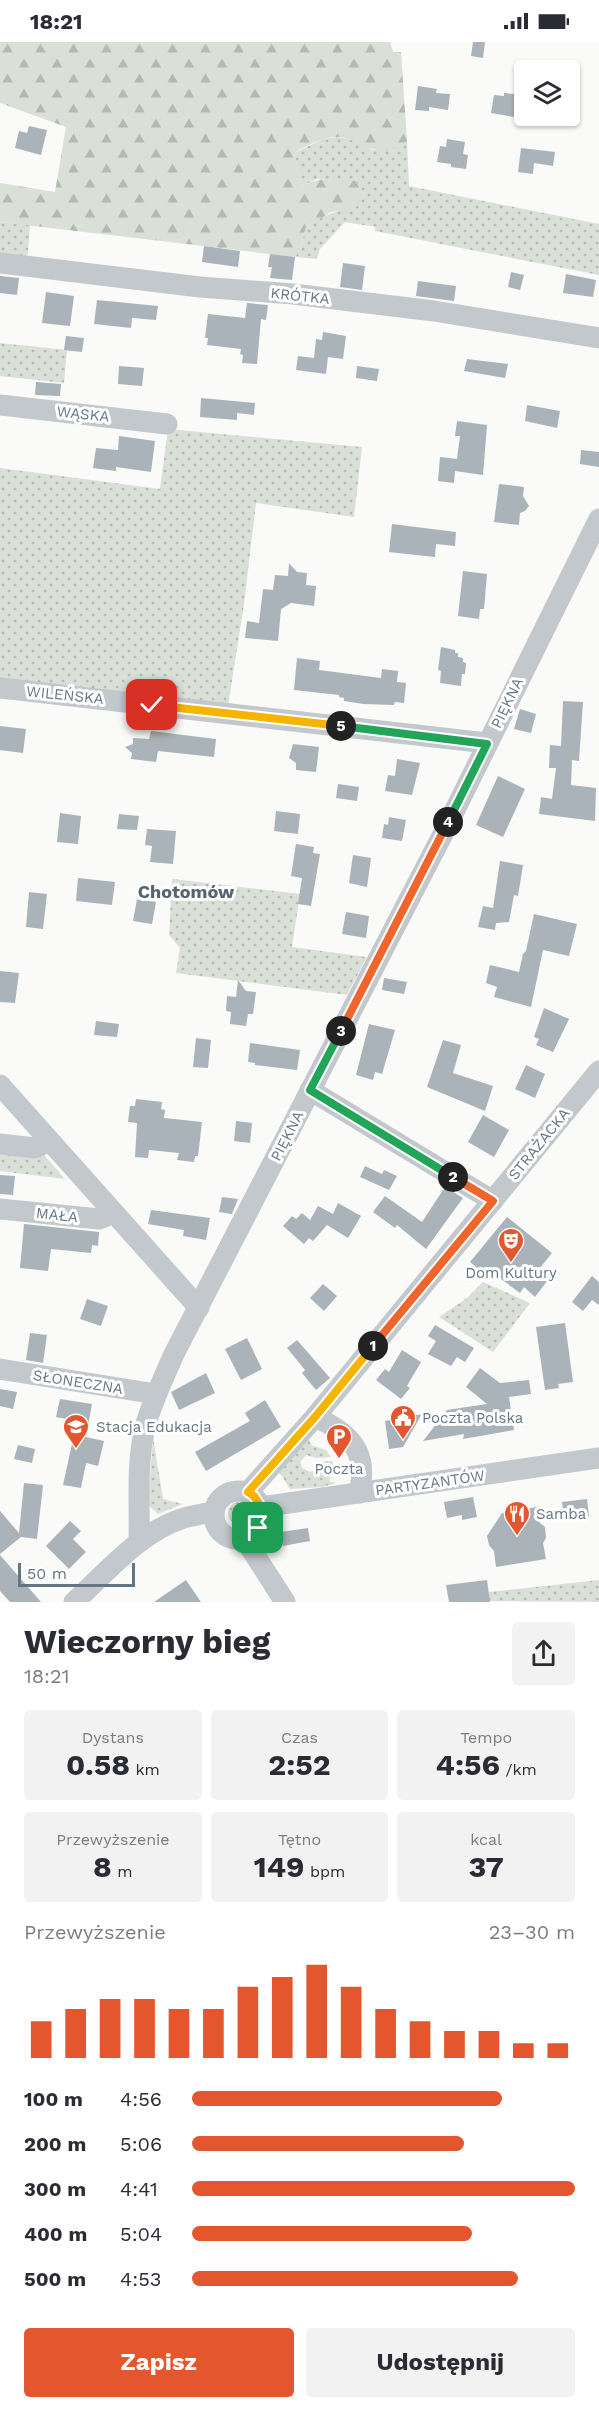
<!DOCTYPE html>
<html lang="pl">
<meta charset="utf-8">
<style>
body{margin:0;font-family:"Work Sans",sans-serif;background:#f2f2f3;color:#2b2b33;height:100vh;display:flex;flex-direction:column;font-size:22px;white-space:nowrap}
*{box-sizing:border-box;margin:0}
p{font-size:20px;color:#7c7c81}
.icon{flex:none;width:33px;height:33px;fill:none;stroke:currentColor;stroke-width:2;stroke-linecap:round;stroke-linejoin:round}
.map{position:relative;height:1560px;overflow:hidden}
.drawer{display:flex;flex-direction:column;background:#fff;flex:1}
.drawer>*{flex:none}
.fabs{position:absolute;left:514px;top:18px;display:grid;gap:12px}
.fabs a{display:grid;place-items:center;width:66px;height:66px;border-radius:6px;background:#fff;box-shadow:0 2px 4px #0004;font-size:30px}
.scale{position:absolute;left:18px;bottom:15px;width:117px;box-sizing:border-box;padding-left:6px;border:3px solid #657683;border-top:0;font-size:16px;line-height:21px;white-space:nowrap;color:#657683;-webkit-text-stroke:4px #fff;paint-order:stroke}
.pin{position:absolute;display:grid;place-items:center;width:51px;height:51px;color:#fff;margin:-26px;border-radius:12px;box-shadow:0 3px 9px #0006}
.km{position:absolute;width:30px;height:30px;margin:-15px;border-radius:50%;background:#222;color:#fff;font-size:16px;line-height:30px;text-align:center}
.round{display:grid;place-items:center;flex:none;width:63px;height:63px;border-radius:6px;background:#f2f2f3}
.overview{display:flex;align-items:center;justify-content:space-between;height:102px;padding:0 24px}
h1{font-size:33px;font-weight:700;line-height:45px}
.metrics{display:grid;grid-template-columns:repeat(3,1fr);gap:9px;height:102px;padding:6px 24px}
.metrics div{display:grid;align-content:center;border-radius:6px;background:#f2f2f3;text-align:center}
.metrics b{font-size:30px;font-weight:700}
.metrics small{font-size:16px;font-weight:400}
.metrics p{font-size:16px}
.chart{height:168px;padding:12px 24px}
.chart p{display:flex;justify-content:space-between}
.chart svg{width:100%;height:108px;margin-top:6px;stroke:#e4572e;stroke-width:6}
.primary-button{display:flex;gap:12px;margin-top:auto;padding:12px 24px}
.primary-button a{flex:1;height:69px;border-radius:6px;background:#e4572e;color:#fff;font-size:24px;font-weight:700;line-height:69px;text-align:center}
.primary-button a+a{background:#f2f2f3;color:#2b2b33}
ul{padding:0 24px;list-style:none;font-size:20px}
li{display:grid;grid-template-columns:96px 72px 1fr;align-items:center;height:45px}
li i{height:15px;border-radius:8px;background:#e4572e}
.status{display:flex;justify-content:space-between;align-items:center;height:42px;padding:0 30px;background:#fff;direction:ltr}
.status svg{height:16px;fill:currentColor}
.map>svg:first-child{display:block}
</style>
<div class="status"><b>18:21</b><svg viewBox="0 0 49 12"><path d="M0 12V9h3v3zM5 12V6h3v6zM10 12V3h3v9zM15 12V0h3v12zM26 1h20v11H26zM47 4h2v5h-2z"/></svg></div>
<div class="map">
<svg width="599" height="1560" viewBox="0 0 599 1560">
<defs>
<pattern id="grass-dots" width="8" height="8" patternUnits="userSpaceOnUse" patternTransform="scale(1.5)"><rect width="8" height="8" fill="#dadfd7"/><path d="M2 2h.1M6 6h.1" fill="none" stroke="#b4b9b4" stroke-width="1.8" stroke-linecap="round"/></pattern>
<pattern id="forest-firs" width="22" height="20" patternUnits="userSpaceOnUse" patternTransform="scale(1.5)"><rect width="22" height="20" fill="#dadfd7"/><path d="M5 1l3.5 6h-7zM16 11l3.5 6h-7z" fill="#b4b9b4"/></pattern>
</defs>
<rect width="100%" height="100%" fill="#fafaf8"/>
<g fill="url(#grass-dots)">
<polygon points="336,95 353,98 372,108 389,107 407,99 409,144 599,182 599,233 375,189 375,185 345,180 320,207 317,217 295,215 300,207 306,185 324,174 341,168 364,153 356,139 317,137 302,144 294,111 323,97"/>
<polygon points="0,180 30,183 27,221 0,217"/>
<polygon points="0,301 67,308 64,341 0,334"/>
<polygon points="168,387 362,405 354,475 256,461 244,562 228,664 0,640 0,426 160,447"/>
<polygon points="172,837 300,852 292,905 367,915 347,953 176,931 180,906 169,893"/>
<polygon points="0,1108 44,1113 65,1137 0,1129"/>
<polygon points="483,1240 530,1261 493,1310 439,1275 467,1256"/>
<polygon points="153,1395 163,1457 183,1462 158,1472 148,1463"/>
<polygon points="309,1397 311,1403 326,1408 331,1415 316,1416 306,1413 300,1420 302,1426 310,1430 316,1428 318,1420 333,1419 333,1429 329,1439 336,1441 322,1445 290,1447 279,1430"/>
<circle cx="239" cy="1471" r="11"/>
<polygon points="599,1538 599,1560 489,1559 489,1550"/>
</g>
<path fill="url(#forest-firs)" d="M0,0h390l3,10h8l6,89c-6,3 -12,7 -18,8 -21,6 -34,-13 -55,-12 -14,1 -28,9 -40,16l8,33c19,-9 33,-8 54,-5l8,14 -3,8 -6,5 -24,4 -25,15 -6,22 -5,8 -295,-35v-39l55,9 11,-65 -66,-24z"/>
<g fill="#aab3b9">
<polygon points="473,0 485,0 483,16 471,14"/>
<polygon points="418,44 437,47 436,51 450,52 448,68 429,65 429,69 415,68"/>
<polygon points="504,51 525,53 525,77 491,71 494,53 504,54"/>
<polygon points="29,84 47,88 41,113 15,106 19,89 27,91"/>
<polygon points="447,97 465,100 463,112 468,113 466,127 451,125 451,122 437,120 440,104 446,105"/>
<polygon points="521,106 555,110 553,124 534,121 533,132 518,130"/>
<polygon points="204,204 240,209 238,225 202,220"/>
<polygon points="270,212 295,215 292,238 270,236 272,225 268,225"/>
<polygon points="343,221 365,224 362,248 340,245"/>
<polygon points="511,230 524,233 520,248 508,245"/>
<polygon points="566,232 596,238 593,255 563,251"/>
<polygon points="0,234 19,236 17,253 0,251"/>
<polygon points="418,239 456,244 454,259 416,254"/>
<polygon points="46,250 74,254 70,284 42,281"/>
<polygon points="97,258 158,264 156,278 132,276 131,286 94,282"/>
<polygon points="247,261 268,263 266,278 261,277 257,322 242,321 243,313 240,312 241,307 207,303 208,296 205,296 208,272 245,276"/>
<polygon points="323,290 346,294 343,317 328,315 326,332 296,328 298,314 314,316 316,297 322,298"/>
<polygon points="66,294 84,296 82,310 64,308"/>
<polygon points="467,317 508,322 505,336 464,329"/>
<polygon points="119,324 144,326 142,344 118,342"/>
<polygon points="357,324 379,327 377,339 356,336"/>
<polygon points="36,340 61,342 60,354 35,353"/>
<polygon points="201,356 255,361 254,373 237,371 237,378 200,375"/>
<polygon points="527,363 560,369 557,386 525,379"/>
<polygon points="457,379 487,383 483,433 455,429 454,441 438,439 440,415 457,417 460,394 455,394"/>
<polygon points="119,394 155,399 151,430 116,425 116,429 93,426 96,406 118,408"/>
<polygon points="581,408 599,410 599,425 580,422"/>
<polygon points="499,442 524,445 523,454 529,464 525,469 520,471 519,483 494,480"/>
<polygon points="392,482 456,490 455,504 436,502 435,515 389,510"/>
<polygon points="289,521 297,530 307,531 306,543 316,544 314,564 291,561 281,567 278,599 245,596 247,579 259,581 263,547 273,548 275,533 288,534"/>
<polygon points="463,529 487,532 484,567 480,567 479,577 458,574"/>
<polygon points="441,605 455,608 455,611 458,611 458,615 463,616 463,620 466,621 465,632 462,632 461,644 440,641 441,629 438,628"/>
<polygon points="297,616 320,619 319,628 381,636 382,627 398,629 397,640 406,641 404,661 395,660 394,663 364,662 344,659 344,656 339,655 339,653 294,648"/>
<polygon points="563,659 583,660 579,719 572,718 571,743 596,746 595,779 539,772 541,755 552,757 556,726 549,726 550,703 561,704"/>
<polygon points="520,667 536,672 531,691 514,687"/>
<polygon points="0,684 26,687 23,711 0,708"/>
<polygon points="151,689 216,697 214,715 158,709 156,720 131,717 132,711 125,705 133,702 133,696 149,697"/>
<polygon points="293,702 319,705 316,730 296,728 296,721 289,716"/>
<polygon points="397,717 420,721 412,753 385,749 388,733 395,734"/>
<polygon points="498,734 525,747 503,795 476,783"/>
<polygon points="338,742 359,745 357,759 336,756"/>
<polygon points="276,769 300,772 298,792 274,789"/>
<polygon points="60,771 81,774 78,802 57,800"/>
<polygon points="119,772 139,774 137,788 117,787"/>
<polygon points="389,775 406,778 402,799 382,796 384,782 388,783"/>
<polygon points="147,787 176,789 173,822 150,820 152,804 145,803"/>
<polygon points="296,802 314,805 313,811 320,812 311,864 298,862 302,836 291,834"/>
<polygon points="353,813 371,816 367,845 349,841"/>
<polygon points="500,819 523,823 518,854 514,853 509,880 496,881 495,888 478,885 483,864 493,866"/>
<polygon points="78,836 115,840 112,863 76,859"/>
<polygon points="29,850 47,852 43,887 26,885"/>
<polygon points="137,857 156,860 152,882 133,879"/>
<polygon points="346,870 369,874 366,896 342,892"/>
<polygon points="534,872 577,882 569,914 543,908 531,965 494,955 497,945 486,941 490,923 519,930 523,912 526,909"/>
<polygon points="0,929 19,931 15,961 0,960"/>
<polygon points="384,936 407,940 404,952 382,948"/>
<polygon points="238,938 246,949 256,950 253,972 248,972 246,984 230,982 231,970 226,969 227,954 236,955"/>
<polygon points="544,966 569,977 553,1010 536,1003 539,997 534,995"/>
<polygon points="96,979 119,982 117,995 94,993"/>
<polygon points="369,982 395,988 382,1032 375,1030 373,1038 356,1033"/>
<polygon points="196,996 211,998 208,1026 193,1025"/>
<polygon points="443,998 461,1003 453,1031 493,1044 485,1069 427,1045"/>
<polygon points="250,1001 300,1008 297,1028 255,1023 255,1021 248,1020"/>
<polygon points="526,1023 545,1032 535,1056 515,1047"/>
<polygon points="136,1057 162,1060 161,1067 165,1068 164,1076 202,1080 198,1114 195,1114 194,1120 177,1118 179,1111 149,1108 148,1116 135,1115 137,1081 128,1080 130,1064 135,1064"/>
<polygon points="483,1073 509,1088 494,1115 468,1100"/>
<polygon points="236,1079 252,1081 250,1101 234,1099"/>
<polygon points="365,1124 382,1132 384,1128 397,1134 389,1148 360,1135"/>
<polygon points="0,1133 15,1134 13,1153 0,1152"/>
<polygon points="445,1145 463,1156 426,1207 397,1183 395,1186 373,1170 385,1154 422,1180"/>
<polygon points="222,1155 238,1157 232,1172 219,1170"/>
<polygon points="338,1161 361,1174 348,1196 327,1183 313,1199 309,1196 304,1202 283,1184 292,1174 296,1177 302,1171 310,1178 318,1164 333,1172"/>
<polygon points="151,1168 210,1176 206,1198 183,1194 184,1188 148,1182"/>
<polygon points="507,1175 552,1211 540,1226 551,1234 535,1255 524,1245 520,1251 497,1234 493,1239 470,1220"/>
<polygon points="24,1182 99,1190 98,1204 92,1203 91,1211 51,1207 48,1229 20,1226"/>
<polygon points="592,1234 599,1240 599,1263 592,1258 583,1269 572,1260"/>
<polygon points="323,1242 337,1254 324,1269 310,1256"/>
<polygon points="87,1257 108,1264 101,1284 80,1277"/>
<polygon points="565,1281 573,1340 558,1342 559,1346 545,1348 536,1285"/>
<polygon points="435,1283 474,1306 465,1320 457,1315 451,1324 428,1312 436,1299 428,1294"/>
<polygon points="30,1291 47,1293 43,1321 26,1318"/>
<polygon points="247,1296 262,1327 241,1338 225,1307"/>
<polygon points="297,1298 330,1336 316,1348 302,1331 305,1328 287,1306"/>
<polygon points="402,1308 421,1320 407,1344 410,1346 401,1357 376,1338 385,1327 389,1330"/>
<polygon points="480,1326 500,1341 529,1338 531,1352 509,1355 514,1388 463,1397 464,1392 423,1399 447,1368 487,1362 466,1345"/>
<polygon points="206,1331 215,1351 179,1368 171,1350"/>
<polygon points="0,1347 17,1350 13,1367 0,1364"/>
<polygon points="60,1357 92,1362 86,1395 104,1399 98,1424 86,1421 81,1446 63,1443 77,1379 56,1375"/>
<polygon points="265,1358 281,1385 206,1429 195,1410 250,1379 245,1371"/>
<polygon points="422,1372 403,1405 389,1407 385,1379"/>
<polygon points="18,1403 35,1407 32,1421 14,1417"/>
<polygon points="24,1441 43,1443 37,1497 21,1495 0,1512 0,1469 19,1491"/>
<polygon points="473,1455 477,1475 462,1478 462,1473 447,1476 444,1460"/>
<polygon points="587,1457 589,1475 564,1477 562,1460"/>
<polygon points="537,1465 540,1481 545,1485 546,1496 543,1501 546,1517 496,1525 494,1509 489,1503 487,1494 502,1471"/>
<polygon points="70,1479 81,1489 73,1497 86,1510 69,1527 46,1504"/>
<polygon points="308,1486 310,1499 283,1504 281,1490"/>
<polygon points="0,1513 41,1560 10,1560 0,1549"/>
<polygon points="186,1538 201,1560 154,1560"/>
<polygon points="487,1538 490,1560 449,1560 446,1543"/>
</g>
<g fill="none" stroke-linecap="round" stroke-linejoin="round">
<g stroke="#c3c8cc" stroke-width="21">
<polyline points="0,221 200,245 293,252 434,269 599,296"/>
<polyline points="0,363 167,382"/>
<polyline points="0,646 487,701"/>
<polyline points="0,1043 199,1266"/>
<polyline points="310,1048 493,1159"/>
<polyline points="0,1102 35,1106 50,1099"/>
<polyline points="0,1167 99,1177 113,1171"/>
<polyline points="0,1327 156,1352"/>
<path d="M315,1375c36,16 54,36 44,76"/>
<circle cx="238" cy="1473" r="24"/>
<polyline points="248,1450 315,1375 599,1029"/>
<polyline points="261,1465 599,1416"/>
<polyline points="244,1496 285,1560"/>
<path d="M139,1500c1,-38 -3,-77 6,-115 7,-25 19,-50 29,-73l271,-524 154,-311"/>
<path d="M74,1560c33,-30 65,-69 107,-83 11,-4 22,-5 33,-7"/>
</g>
</g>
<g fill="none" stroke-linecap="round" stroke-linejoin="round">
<defs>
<polyline id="split-1" points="258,1486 261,1465 254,1454 248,1450 315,1375 373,1304"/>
<polyline id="split-2" points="373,1304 493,1159 453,1135"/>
<polyline id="split-3" points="341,989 310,1048 453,1135"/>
<polyline id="split-4" points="341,989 448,780"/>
<polyline id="split-5" points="341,684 487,702 448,780"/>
<polyline id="split-6" points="152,663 341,684"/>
</defs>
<use href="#split-1" stroke="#fff" stroke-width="12"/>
<use href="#split-2" stroke="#fff" stroke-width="12"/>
<use href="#split-3" stroke="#fff" stroke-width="12"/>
<use href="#split-4" stroke="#fff" stroke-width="12"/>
<use href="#split-5" stroke="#fff" stroke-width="12"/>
<use href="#split-6" stroke="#fff" stroke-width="12"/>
<use href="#split-1" stroke="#f5b400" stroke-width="8"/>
<use href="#split-2" stroke="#f0652b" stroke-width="8"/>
<use href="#split-3" stroke="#22a559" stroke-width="8"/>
<use href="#split-4" stroke="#f0652b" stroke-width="8"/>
<use href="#split-5" stroke="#22a559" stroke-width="8"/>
<use href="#split-6" stroke="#f5b400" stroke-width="8"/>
</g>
<defs>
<symbol id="theatre-pin" viewBox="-11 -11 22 30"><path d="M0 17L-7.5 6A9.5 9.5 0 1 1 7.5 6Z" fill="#e4572e" stroke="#fff"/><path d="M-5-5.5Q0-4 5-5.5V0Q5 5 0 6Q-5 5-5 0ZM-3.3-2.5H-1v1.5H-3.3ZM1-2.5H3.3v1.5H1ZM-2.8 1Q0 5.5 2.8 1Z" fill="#fff"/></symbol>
<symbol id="civic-pin" viewBox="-11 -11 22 30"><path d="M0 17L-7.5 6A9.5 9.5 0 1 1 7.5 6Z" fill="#e4572e" stroke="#fff"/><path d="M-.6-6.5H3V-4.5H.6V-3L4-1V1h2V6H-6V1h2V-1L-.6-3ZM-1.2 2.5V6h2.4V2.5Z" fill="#fff"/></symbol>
<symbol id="school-pin" viewBox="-11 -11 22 30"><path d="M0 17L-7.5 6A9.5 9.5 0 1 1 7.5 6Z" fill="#e4572e" stroke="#fff"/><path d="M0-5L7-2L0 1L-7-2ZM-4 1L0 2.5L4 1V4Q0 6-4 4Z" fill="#fff"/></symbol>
<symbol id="parking-pin" viewBox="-11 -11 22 30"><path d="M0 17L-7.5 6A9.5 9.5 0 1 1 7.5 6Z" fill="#e4572e" stroke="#fff"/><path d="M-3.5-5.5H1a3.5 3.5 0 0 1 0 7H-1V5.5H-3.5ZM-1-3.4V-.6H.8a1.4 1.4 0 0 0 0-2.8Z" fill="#fff"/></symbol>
<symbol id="restaurant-pin" viewBox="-11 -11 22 30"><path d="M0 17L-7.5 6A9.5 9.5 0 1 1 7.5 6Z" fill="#e4572e" stroke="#fff"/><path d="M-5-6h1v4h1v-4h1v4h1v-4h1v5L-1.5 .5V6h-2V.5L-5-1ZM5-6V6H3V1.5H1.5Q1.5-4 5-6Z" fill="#fff"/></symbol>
</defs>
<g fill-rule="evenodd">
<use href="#theatre-pin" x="496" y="1184" width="30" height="40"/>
<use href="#civic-pin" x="388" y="1361" width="30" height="40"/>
<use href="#school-pin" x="61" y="1370" width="30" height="40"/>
<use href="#parking-pin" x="324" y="1380" width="30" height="40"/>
<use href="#restaurant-pin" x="502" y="1457" width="30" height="40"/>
</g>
<g text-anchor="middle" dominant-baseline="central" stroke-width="6" stroke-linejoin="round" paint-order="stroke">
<g font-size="15" fill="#657683" stroke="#fff">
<text transform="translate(300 254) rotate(6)">KRÓTKA</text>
<text transform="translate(83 372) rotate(6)">WĄSKA</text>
<text transform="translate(65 653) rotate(6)">WILEŃSKA</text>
<text transform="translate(507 661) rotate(-64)">PIĘKNA</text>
<text transform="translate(287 1094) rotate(-63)">PIĘKNA</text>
<text transform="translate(539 1102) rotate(-51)">STRAŻACKA</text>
<text transform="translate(57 1173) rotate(6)">MAŁA</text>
<text transform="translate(78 1340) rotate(9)">SŁONECZNA</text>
<text transform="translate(430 1441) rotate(-8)">PARTYZANTÓW</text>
</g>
<g font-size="15" fill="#657683" stroke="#fff" text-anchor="start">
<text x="511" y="1231" text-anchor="middle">Dom Kultury</text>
<text x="422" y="1376">Poczta Polska</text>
<text x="96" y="1385">Stacja Edukacja</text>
<text x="339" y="1427" text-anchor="middle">Poczta</text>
<text x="536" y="1472">Samba</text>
</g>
<g font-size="18" font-weight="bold" fill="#57646e" stroke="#fff">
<text x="186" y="849">Chotomów</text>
</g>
</g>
</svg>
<div class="fabs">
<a><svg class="icon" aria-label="layers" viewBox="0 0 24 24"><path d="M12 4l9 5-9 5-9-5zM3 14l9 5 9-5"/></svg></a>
</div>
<div class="scale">50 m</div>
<div class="pin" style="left:258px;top:1486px;background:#1e9e55"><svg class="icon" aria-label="arrive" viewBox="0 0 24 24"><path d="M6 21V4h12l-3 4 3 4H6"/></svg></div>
<div class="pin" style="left:152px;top:663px;background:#d93025"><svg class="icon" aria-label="check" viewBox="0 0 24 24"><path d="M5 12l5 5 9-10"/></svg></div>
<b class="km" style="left:373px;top:1304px">1</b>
<b class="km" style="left:453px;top:1135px">2</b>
<b class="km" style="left:341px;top:989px">3</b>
<b class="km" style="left:448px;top:780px">4</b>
<b class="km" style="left:341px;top:684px">5</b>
</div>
<section class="drawer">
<div class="overview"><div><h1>Wieczorny bieg</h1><p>18:21</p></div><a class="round"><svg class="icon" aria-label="share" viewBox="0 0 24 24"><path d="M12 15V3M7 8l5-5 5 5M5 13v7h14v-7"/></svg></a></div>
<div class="metrics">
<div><p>Dystans</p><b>0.58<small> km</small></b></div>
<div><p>Czas</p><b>2:52</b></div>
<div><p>Tempo</p><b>4:56<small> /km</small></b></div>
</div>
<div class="metrics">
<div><p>Przewyższenie</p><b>8<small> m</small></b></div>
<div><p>Tętno</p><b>149<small> bpm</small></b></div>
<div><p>kcal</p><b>37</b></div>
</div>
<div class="chart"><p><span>Przewyższenie</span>23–30 m</p>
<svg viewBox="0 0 160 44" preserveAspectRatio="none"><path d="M5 44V29M15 44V24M25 44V20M35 44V20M45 44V24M55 44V24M65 44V15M75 44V11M85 44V6M95 44V15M105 44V24M115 44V29M125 44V33M135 44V33M145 44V38M155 44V38"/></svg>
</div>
<ul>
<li><b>100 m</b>4:56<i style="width:81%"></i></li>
<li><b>200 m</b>5:06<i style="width:71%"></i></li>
<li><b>300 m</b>4:41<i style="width:100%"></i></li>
<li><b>400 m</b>5:04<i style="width:73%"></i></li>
<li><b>500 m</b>4:53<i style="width:85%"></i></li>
</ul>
<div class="primary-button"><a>Zapisz</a><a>Udostępnij</a></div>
</section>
